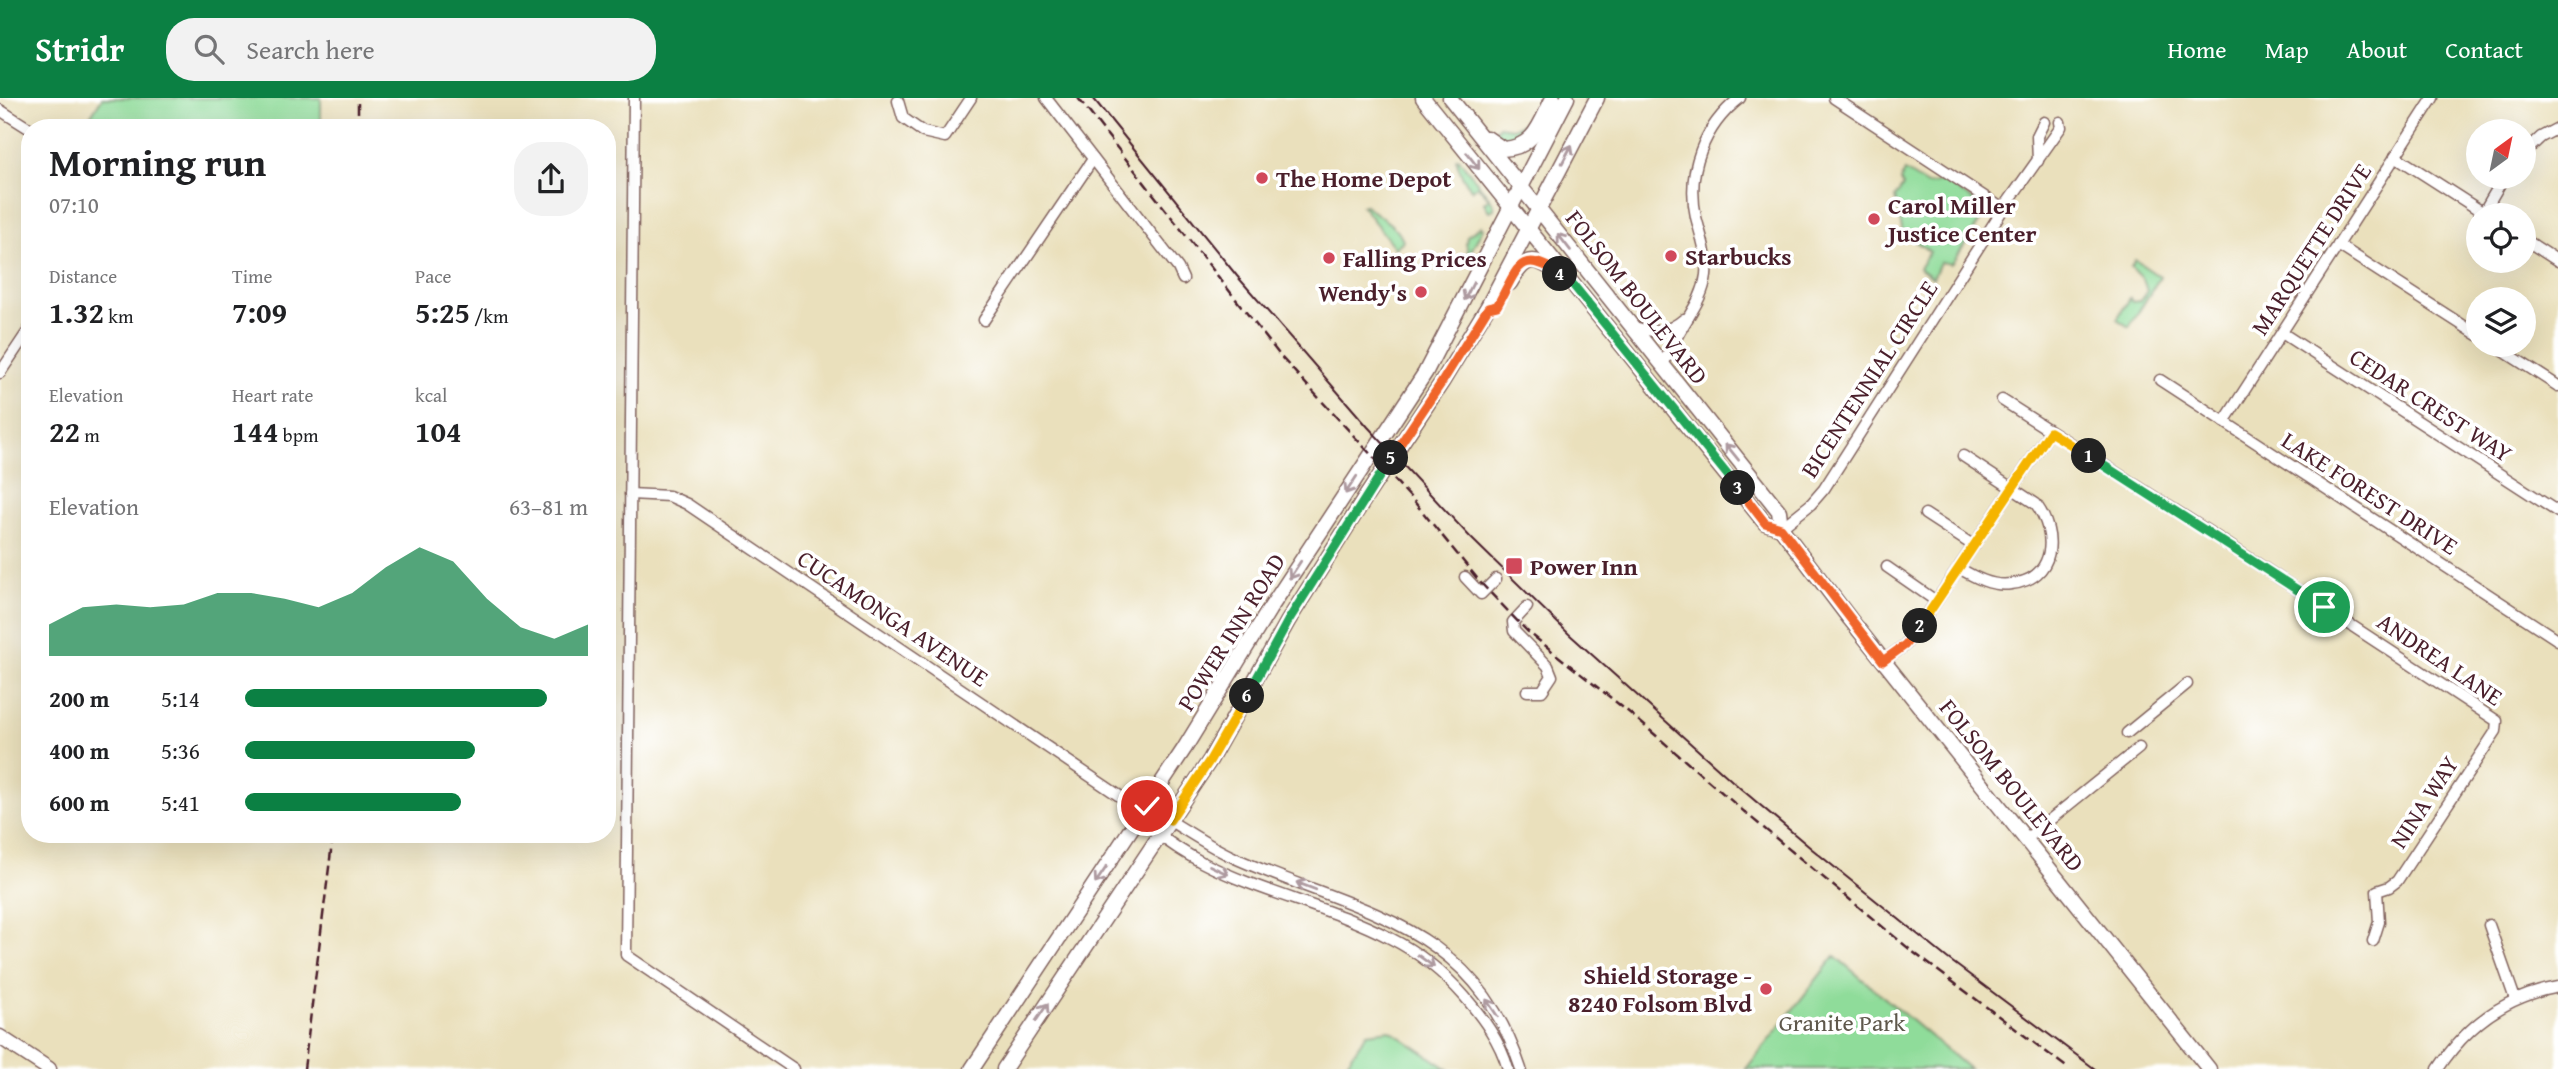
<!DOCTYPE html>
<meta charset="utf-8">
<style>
body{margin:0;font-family:"Gentium Book Plus",serif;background:#f2f2f2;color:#202124;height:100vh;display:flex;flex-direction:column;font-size:26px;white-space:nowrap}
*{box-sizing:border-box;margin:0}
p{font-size:23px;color:#757577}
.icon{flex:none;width:38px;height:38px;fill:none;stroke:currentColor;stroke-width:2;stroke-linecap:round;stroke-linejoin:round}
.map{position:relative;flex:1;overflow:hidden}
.side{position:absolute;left:21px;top:21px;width:595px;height:724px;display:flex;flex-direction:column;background:#fff;border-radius:28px;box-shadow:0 7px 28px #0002}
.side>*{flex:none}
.needle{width:46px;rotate:33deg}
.controls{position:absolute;left:2466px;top:21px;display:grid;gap:14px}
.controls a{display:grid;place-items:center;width:70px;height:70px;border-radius:50%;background:#fff;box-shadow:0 7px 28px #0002;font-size:35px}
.pin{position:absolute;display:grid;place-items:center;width:60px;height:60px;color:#fff;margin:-30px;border:4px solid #fff;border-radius:50%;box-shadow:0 2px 7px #0007}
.km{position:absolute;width:35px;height:35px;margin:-18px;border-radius:50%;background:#222;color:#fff;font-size:19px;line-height:35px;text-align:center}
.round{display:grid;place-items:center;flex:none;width:74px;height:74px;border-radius:28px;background:#f2f2f2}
.headline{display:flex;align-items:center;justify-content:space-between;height:119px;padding:0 28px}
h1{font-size:38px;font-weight:700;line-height:52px}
.metrics{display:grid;grid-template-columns:repeat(3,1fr);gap:10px;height:119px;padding:7px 28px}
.metrics div{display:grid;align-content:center}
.metrics b{font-size:30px;font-weight:700}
.metrics small{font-size:19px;font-weight:400}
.metrics p{font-size:19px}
.chart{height:196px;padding:14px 28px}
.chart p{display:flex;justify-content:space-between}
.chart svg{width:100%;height:126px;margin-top:7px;fill:#0b8043;opacity:.7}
ul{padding:0 28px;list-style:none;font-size:23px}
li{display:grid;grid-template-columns:112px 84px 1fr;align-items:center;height:52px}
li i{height:18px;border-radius:9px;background:#0b8043}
header{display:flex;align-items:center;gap:42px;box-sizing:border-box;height:98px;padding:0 35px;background:#0b8043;color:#fff}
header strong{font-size:33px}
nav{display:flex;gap:38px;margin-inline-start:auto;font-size:24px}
.search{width:490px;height:63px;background:#f2f2f2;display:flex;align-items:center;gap:18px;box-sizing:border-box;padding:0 24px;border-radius:28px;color:#757577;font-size:26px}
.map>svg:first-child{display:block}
</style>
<header>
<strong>Stridr</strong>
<div class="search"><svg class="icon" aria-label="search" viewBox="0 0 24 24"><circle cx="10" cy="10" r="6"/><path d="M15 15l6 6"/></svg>Search here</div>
<nav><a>Home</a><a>Map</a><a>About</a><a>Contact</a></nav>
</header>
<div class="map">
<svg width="2558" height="971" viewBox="0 0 2558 971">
<rect width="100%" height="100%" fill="#fff"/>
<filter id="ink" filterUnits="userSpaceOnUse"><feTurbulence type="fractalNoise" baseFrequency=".0143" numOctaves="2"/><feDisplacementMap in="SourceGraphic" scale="14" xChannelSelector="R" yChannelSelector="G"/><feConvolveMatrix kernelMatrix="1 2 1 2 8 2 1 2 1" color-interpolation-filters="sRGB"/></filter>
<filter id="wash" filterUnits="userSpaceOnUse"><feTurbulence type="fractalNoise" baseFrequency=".00686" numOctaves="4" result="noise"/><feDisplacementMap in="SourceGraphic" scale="28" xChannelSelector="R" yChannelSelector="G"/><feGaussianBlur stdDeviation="1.57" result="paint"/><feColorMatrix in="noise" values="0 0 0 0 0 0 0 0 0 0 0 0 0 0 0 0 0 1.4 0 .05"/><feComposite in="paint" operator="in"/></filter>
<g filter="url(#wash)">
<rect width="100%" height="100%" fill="#eae0bc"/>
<g fill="#8fdc9a" stroke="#6c7e62" stroke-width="2">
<polygon points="102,0 321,0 321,30 83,30"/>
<path d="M1523,26l6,3c-4,10 -8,12 -18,15l-5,-4 -1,3 -12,-7 6,-8 13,2z"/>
<path d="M1458,60l36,46v5l-5,2 -5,-8 5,-5 -11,-12 -6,4c-9,-9 -12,-19 -16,-31z"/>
<polygon points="1905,73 1927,87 1945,83 1984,110 1985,115 1952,166 1940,164 1933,180 1919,170 1930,154 1903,135 1895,100 1903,88 1900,83"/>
<path d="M1365,107c13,12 32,19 38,36l-8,7 -33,-42z"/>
<polygon points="1481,128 1483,130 1469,157 1466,146 1467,138"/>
<polygon points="2135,162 2160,179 2129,229 2117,221 2130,200 2132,204 2140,203 2147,193 2143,181 2131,169"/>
<polygon points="1835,858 1969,971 1746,971"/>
<polygon points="1390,932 1448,971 1343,971 1367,935"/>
</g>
</g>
<g filter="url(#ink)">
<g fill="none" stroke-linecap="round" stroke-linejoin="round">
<defs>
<g id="minor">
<polyline points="634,0 626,857 794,971"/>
<polyline points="1046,0 1178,170 1183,181"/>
<polyline points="1834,0 2003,111"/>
<polyline points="898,3 903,20 923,34 945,39 971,0"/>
<polyline points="0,12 30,31"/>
<polyline points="2524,55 2541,39 2558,30"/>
<polyline points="2395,58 2487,117"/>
<polyline points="2038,63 2037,38 2044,24"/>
<polyline points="2483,115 2504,79"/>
<polyline points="2524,141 2558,163"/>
<polyline points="2338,147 2478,237"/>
<polyline points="984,222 1093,61"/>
<path d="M1631,228c20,7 36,8 53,-7"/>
<polyline points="2282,235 2558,414"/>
<polyline points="2494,247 2558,288"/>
<path d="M1662,268c6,-11 11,-22 17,-33 11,-20 24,-35 27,-58 2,-21 -5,-38 -10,-58 -10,-46 8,-91 44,-119"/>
<polyline points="0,275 30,230"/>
<polyline points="2160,282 2558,542"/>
<polyline points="2002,302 2209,434 2497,623 2496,633 2397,783 2389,789 2377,793 2379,824 2373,843"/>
<polyline points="2224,324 2433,0"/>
<path d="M630,396l39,2 18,8 437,295c41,13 73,43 113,60 122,54 236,63 284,210"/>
<polyline points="1925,416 1974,448"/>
<polyline points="1781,430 1811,406 1824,391 2003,111 2061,29 2060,24"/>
<polyline points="1887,469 1936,503"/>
<path d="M1959,470c15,9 33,19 52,16 45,-5 47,-50 25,-80l-73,-48"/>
<polyline points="1465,479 1481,496 1496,481"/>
<polyline points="1883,563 1905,547 1921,526 2050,334"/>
<polyline points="1527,593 1542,593 1552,578 1548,568 1514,533 1513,524 1527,509"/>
<polyline points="2127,635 2187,586"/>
<path d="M1125,702c63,83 178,92 265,138 28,14 54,35 75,59 18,21 35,44 43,72"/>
<polyline points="2026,741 2139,650"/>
<polyline points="2489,827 2515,901"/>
<path d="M2438,971c29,-44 68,-73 120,-82"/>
</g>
<g id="major">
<polyline points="1423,0 1765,425 1781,430"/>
<polyline points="1450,0 1779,413 1781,430 1850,521 2209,971"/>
<path d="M1487,40l16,11c32,-1 37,-26 50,-51"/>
<path d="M1510,185c15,-26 22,-28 47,-11"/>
<polyline points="0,939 49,971"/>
<polyline points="972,971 1184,651 1269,512 1425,275 1567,0"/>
<polyline points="1004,971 1210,662 1288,523 1367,397 1442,284 1487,210 1597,0"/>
</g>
</defs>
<use href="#minor" stroke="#82635e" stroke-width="13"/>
<use href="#major" stroke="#82635e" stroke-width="17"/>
<use href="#minor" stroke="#fff" stroke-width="10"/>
<use href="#major" stroke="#fff" stroke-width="14"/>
<polyline stroke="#4a1f2b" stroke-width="2" points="1093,0 1237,178 1368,329 1471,440 1569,536 1740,690 1812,751 1947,860 2095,971"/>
<g stroke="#4a1f2b" stroke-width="2.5" stroke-dasharray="10 5" stroke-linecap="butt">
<polyline points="1078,0 1282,260 1412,401 1481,485 1527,533 1631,616 1748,717 1913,854 2069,971"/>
<polyline points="358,30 358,0"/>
<polyline points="304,971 333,737"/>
</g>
</g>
<defs><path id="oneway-shaft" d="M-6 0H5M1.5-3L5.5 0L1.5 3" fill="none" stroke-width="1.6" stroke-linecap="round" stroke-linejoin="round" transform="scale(1.75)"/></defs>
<g stroke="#ae9aa0">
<use href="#oneway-shaft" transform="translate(1567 56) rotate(-62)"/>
<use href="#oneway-shaft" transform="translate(1473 63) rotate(52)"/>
<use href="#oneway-shaft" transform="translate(1564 144) rotate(-128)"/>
<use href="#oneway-shaft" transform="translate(1469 193) rotate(117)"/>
<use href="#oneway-shaft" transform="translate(1732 354) rotate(-129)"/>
<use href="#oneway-shaft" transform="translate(1351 387) rotate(123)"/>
<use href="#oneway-shaft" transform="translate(1295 472) rotate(123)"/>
<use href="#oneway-shaft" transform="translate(1219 772) rotate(26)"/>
<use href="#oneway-shaft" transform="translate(1101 777) rotate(124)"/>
<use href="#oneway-shaft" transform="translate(1306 788) rotate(-159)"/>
<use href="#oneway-shaft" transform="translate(1426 863) rotate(36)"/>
<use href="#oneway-shaft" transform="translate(1492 910) rotate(-124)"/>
<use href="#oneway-shaft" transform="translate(1042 914) rotate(-56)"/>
</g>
</g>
<g fill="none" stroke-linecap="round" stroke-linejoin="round" filter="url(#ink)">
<defs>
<polyline id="split-1" points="2089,358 2324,509"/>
<polyline id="split-2" points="1920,528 2050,334 2089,358"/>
<polyline id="split-3" points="1738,390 1765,425 1781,430 1883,563 1905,547 1920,528"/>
<polyline id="split-4" points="1560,176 1570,183 1738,390"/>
<path id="split-5" d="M1391,360l51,-76 46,-74 9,-2c20,-35 21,-60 63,-32"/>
<polyline id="split-6" points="1247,598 1288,523 1391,360"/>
<polyline id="split-7" points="1147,708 1170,722 1210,662 1247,598"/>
</defs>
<use href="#split-1" stroke="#fff" stroke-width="14"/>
<use href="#split-2" stroke="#fff" stroke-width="14"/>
<use href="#split-3" stroke="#fff" stroke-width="14"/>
<use href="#split-4" stroke="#fff" stroke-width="14"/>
<use href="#split-5" stroke="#fff" stroke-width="14"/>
<use href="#split-6" stroke="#fff" stroke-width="14"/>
<use href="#split-7" stroke="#fff" stroke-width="14"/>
<use href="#split-1" stroke="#22a559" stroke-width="9"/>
<use href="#split-2" stroke="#f5b400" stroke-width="9"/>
<use href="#split-3" stroke="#f0652b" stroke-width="9"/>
<use href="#split-4" stroke="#22a559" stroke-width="9"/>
<use href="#split-5" stroke="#f0652b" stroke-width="9"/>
<use href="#split-6" stroke="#22a559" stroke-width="9"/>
<use href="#split-7" stroke="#f5b400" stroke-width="9"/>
</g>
<g fill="#d1495b" stroke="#fff" stroke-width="2.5">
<circle cx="1262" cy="80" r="7"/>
<circle cx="1874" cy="121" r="7"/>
<circle cx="1671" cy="158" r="7"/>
<circle cx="1329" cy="160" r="7"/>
<circle cx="1421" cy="194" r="7"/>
<rect x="1505" y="459" width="18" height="18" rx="3.5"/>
<circle cx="1766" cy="891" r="7"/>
</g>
<g text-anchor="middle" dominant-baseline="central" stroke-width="7" stroke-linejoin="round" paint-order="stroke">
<g font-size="24" font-weight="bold" fill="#4a1f2b" stroke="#fff" text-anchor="start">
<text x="1276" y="80">The Home Depot</text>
<text x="1888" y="107">Carol Miller<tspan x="1888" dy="28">Justice Center</tspan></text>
<text x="1685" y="158">Starbucks</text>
<text x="1343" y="160">Falling Prices</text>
<text x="1407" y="194" text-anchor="end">Wendy's</text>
<text x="1530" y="468">Power Inn</text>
<text x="1752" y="877" text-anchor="end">Shield Storage -<tspan x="1752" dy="28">8240 Folsom Blvd</tspan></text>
</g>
<g font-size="24" fill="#4a1f2b" stroke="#fff">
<text transform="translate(2311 151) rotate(-57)">MARQUETTE DRIVE</text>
<text transform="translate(1637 199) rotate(52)">FOLSOM BOULEVARD</text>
<text transform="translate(1869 281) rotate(-57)">BICENTENNIAL CIRCLE</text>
<text transform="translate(2431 307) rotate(33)">CEDAR CREST WAY</text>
<text transform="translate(2370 395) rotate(33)">LAKE FOREST DRIVE</text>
<text transform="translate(893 520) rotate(34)">CUCAMONGA AVENUE</text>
<text transform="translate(1231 534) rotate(-58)">POWER INN ROAD</text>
<text transform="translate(2440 561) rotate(34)">ANDREA LANE</text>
<text transform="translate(2012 687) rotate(51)">FOLSOM BOULEVARD</text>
<text transform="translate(2424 704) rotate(-57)">NINA WAY</text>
</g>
<g font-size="24" fill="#5f584c" stroke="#fff">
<text x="1842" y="924">Granite Park</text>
</g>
</g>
</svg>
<div class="controls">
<a><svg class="needle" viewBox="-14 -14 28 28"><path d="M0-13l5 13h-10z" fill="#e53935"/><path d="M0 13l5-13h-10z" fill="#757577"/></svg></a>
<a><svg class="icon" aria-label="locate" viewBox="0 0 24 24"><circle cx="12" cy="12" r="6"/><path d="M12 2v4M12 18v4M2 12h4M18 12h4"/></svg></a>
<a><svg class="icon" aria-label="layers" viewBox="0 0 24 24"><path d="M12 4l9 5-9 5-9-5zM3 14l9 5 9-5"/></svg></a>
</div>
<div class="pin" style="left:2324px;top:509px;background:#1e9e55"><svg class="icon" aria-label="arrive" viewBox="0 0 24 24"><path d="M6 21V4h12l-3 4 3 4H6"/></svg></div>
<div class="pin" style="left:1147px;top:708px;background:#d93025"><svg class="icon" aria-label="check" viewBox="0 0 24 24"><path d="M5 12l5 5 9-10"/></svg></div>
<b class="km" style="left:2089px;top:358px">1</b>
<b class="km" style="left:1920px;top:528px">2</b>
<b class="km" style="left:1738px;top:390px">3</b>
<b class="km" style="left:1560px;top:176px">4</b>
<b class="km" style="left:1391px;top:360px">5</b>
<b class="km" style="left:1247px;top:598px">6</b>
<section class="side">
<div class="headline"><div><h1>Morning run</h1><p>07:10</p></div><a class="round"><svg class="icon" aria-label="share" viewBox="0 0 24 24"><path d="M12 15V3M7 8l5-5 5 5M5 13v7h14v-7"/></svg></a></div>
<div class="metrics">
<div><p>Distance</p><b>1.32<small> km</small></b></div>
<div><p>Time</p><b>7:09</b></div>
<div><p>Pace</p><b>5:25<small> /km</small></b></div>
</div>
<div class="metrics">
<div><p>Elevation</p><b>22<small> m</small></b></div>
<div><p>Heart rate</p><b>144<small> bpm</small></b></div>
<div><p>kcal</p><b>104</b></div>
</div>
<div class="chart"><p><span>Elevation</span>63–81 m</p>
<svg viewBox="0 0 160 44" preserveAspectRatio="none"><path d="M0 44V33L10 27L20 26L30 27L40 26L50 22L60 22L70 24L80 27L90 22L100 13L110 6L120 11L130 24L140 34L150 38L160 33V44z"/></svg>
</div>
<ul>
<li><b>200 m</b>5:14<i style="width:88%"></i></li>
<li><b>400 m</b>5:36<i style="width:67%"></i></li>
<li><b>600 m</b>5:41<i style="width:63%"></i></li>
</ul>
</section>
</div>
